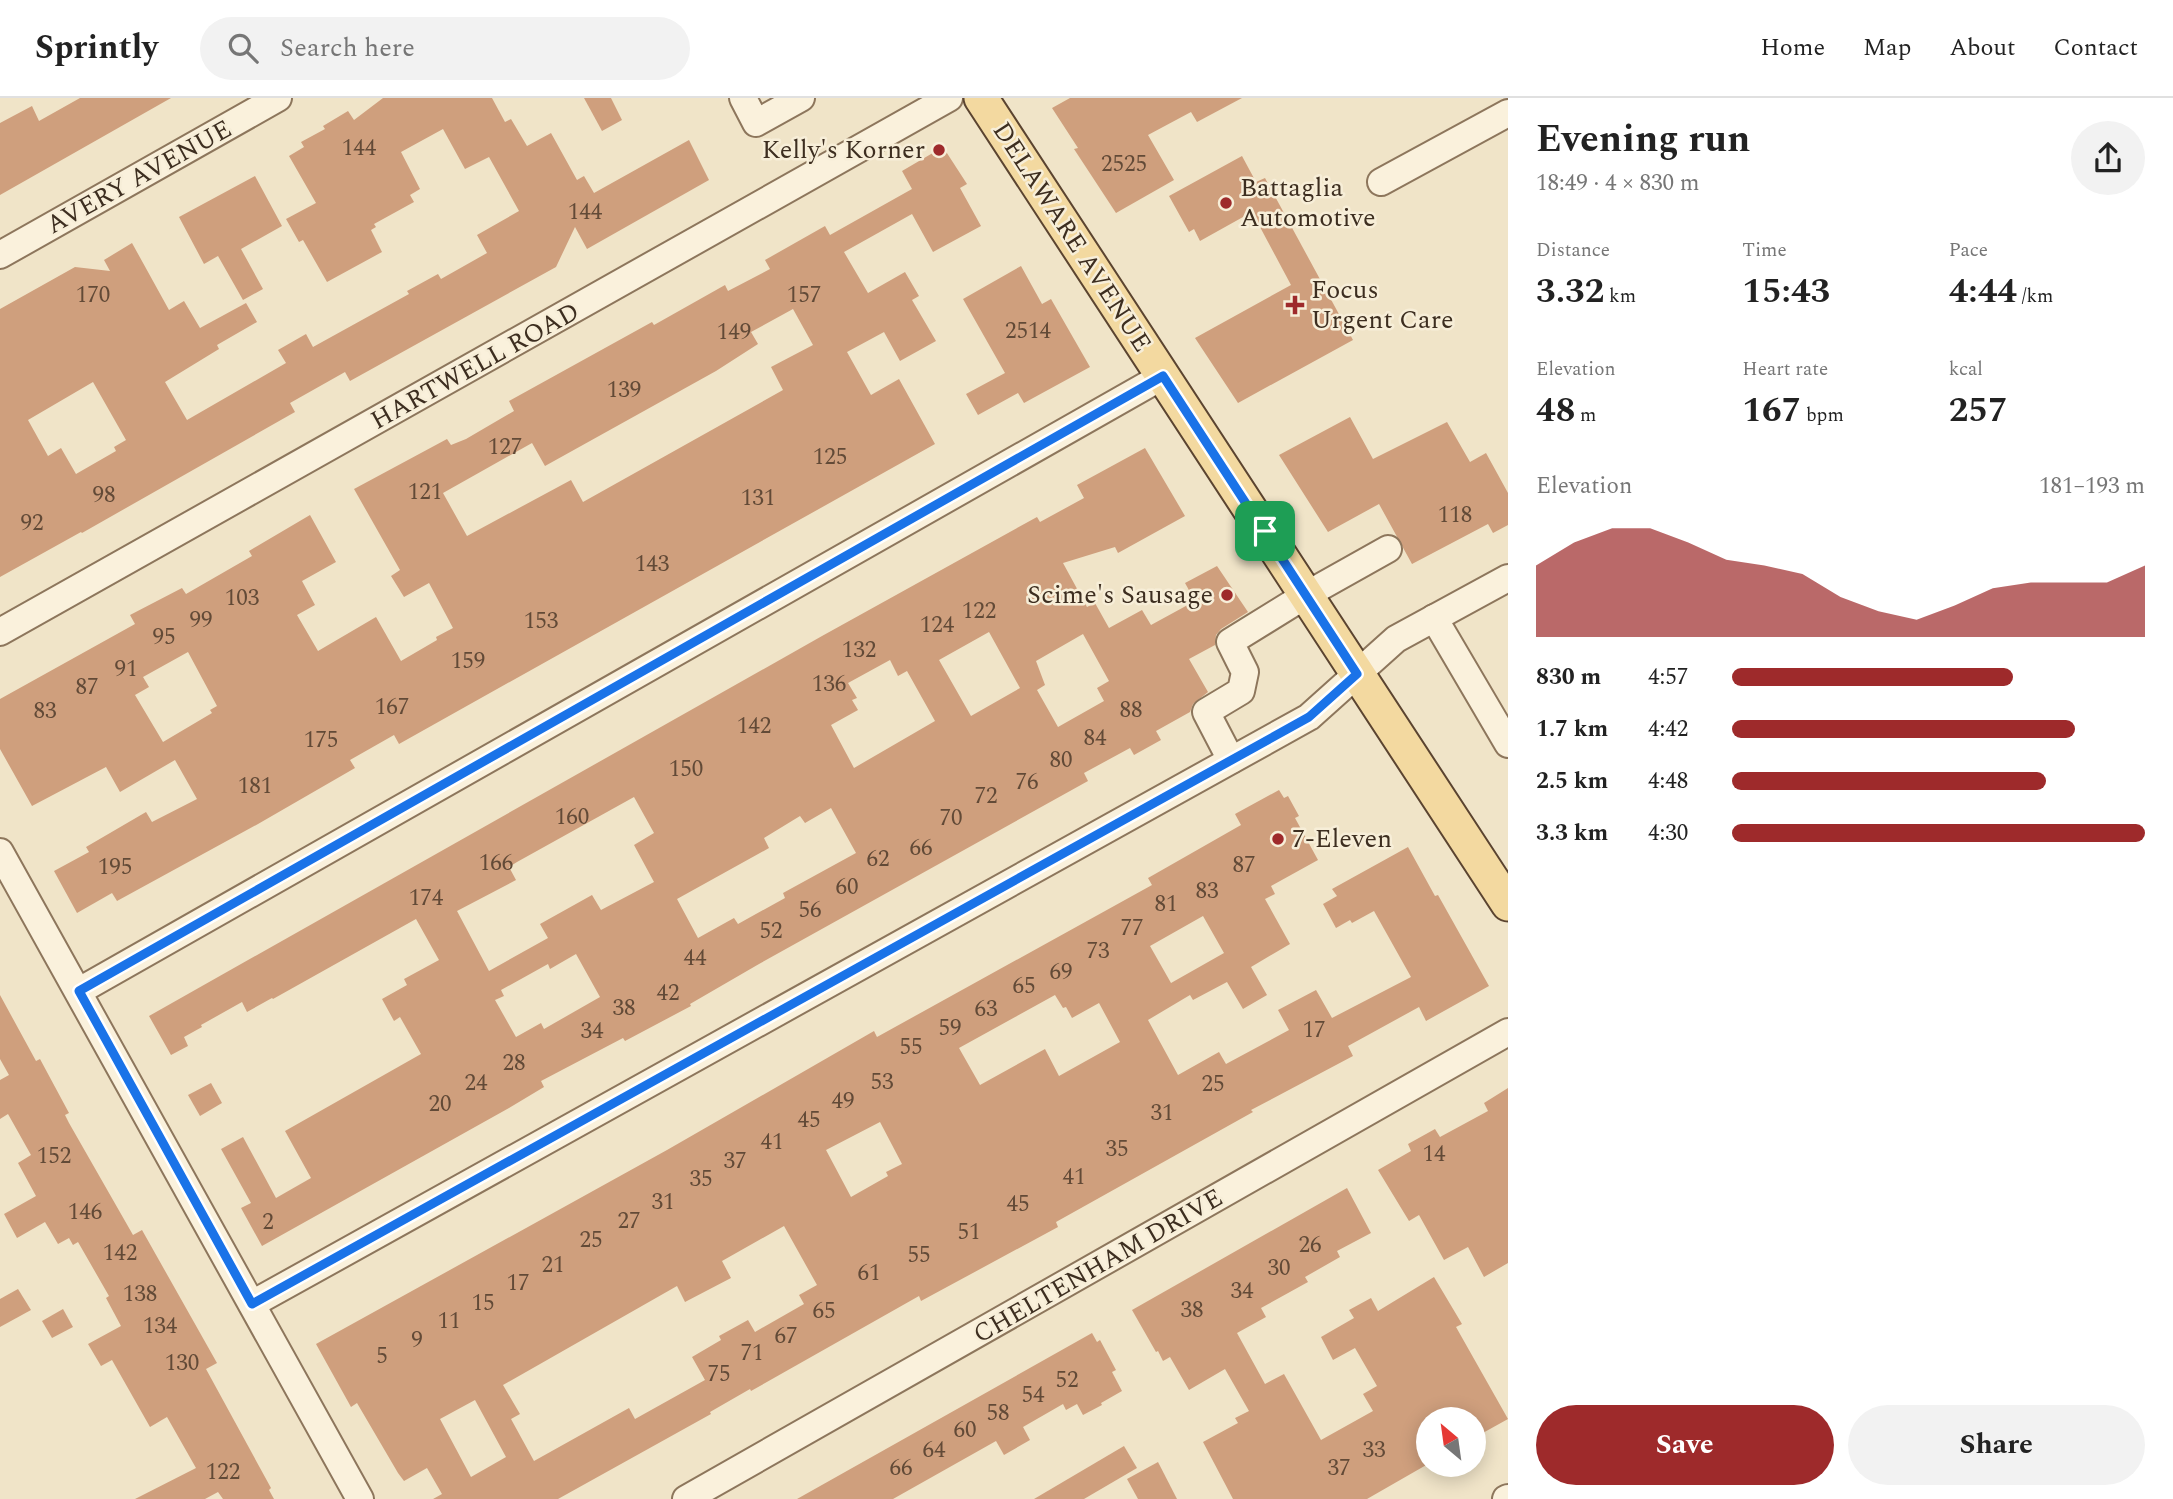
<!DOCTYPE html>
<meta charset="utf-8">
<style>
body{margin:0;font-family:Spectral,serif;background:#f2f2f2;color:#222;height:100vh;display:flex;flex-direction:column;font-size:26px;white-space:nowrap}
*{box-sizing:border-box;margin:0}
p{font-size:23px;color:#767676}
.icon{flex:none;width:38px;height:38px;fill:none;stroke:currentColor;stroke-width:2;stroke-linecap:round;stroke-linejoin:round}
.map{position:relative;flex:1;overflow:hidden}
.sheet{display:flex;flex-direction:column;background:#fff;width:665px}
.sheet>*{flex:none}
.needle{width:46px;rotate:331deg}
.tools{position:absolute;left:1416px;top:1309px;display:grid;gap:14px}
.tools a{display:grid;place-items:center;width:70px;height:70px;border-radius:50%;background:#fff;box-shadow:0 4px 18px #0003;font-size:35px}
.pin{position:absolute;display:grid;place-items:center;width:60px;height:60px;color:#fff;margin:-30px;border-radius:14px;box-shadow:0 4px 10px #0006}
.round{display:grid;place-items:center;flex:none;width:74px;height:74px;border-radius:37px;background:#f2f2f2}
.summary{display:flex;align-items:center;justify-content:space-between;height:119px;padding:0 28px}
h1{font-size:38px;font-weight:700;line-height:52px}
.stats{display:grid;grid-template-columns:repeat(3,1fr);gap:10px;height:119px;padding:7px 28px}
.stats div{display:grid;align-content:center}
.stats b{font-size:35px;font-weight:700}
.stats small{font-size:19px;font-weight:400}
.stats p{font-size:19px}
.chart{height:196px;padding:14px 28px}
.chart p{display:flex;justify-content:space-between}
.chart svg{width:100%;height:126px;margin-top:7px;fill:#9e2a2b;opacity:.7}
.primary-button{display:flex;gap:14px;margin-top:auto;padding:14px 28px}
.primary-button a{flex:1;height:80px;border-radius:42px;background:#9e2a2b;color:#fff;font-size:28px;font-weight:700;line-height:80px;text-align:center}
.primary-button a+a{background:#f2f2f2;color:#222}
ul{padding:0 28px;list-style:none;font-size:23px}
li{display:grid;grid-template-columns:112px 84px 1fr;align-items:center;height:52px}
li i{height:18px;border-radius:9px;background:#9e2a2b}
header{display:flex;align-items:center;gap:42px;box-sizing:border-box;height:98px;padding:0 35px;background:#fff;border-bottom:2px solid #e0e0e0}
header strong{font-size:33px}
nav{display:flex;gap:38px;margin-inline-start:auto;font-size:24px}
.search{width:490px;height:63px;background:#f2f2f2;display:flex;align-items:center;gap:18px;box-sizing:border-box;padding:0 24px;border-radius:38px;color:#767676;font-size:26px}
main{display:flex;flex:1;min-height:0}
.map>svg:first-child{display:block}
</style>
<header>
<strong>Sprintly</strong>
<div class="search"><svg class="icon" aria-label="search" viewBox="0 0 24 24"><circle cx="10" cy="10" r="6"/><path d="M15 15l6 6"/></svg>Search here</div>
<nav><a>Home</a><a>Map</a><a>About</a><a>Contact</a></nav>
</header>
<main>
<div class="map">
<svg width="1508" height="1401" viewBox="0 0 1508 1401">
<rect width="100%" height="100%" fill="#f0e4c8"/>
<g fill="#cf9f7d" fill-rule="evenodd">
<polygon points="80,0 171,0 0,97 0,25 32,8 39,23"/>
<path d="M383,0h109l13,24 6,-3 16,27 24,-13 26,47 7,-4 10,17 95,-53 20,40 -122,69 -12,-22 -19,40 -206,114 -5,-9 -55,31 5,9 -213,121 -1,-1 -81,45v-268l75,-42 35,4 -6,-11 28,-17 37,67 15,-9 16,27 46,-25 11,19 -40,23 2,4 -54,33 22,38 99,-57 -8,-13 28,-16 7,13 96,-53 -2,-3 31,-17 3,5 46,-26 -10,-18 42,-24 -30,-54 -24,12 -22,-40 -42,23 19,37 -10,6 4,7 -40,22 2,3 -5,3 11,22 -55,30 -24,-42 -4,2 -13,-23 30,-16 -27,-47 15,-9 -3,-5 24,-13 -2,-3 25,-15 6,9zM93,284l33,58 -12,7 2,4 -40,23 -15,-26 -13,8 -20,-36z"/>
<polygon points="584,0 611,0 622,22 602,33"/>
<polygon points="1070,0 1242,0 1197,24 1191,14 1148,37 1174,82 1116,115 1074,51 1078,50 1052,10"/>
<path d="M943,49l24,37 -7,4 21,38 -48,26 -21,-38 -68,38 24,41 37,-21 14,24 -7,4 24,41 -36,20 -16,-29 -37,20 24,43 28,-16 36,65 -536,300 -5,-9 -44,25 5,8 -97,56 -141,77 -5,-8 -35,20 -23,-42 35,-19 -3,-5 60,-35 6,10 45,-23 -22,-39 -55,32 -14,-25 -74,39 -32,-57v-50l135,-75 -5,-9 52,-27 4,6 66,-38 -3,-5 61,-36 26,47 -34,19 13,24 -18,10 21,36 58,-34 25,44 36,-21 -1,-3 17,-9 -24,-45 -25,14 -13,-21 9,-6 -46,-81 93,-50 4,6 15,-6 48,-28 -5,-10 143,-79 2,3 71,-40 3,6 42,-22 -5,-9 60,-34 5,9 82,-46 -10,-18zM793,211l20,36 -42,22 12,23 -200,112 -12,-22 -104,56 -24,-43 89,-50 13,23 171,-95 42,-27 -7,-12zM188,554l29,54 -7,4 2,3 -49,29 -28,-47 14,-8 -6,-10z"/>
<polygon points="1242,58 1256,84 1265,80 1353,242 1238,305 1195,240 1291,187 1252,114 1200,143 1194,131 1189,134 1169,98"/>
<polygon points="255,78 282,128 241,151 263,191 243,202 218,158 204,166 179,119"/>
<polygon points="1021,168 1042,206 1051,201 1090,269 1024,305 1018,295 978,317 966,296 1005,275 963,201"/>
<polygon points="1350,319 1373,361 1447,324 1470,364 1486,355 1508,395 1508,427 1493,435 1488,426 1412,466 1379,406 1328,434 1279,357"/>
<path d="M1145,350l40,68 -67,37 -3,-6 -52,16 24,44 8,-4 14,25 33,-18 9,15 44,-24 -10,-18 32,-17 31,46 -27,17 -5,6 -1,10 -26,14 19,33 -15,12 -3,8 -34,19 5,9 -27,15 -4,-7 -46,25 4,8 -329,183 -69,40 1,2 -66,35 -2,-3 -82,43 3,6 -35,21 -247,138 -21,-38 10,-5 -30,-54 22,-12 33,61 35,-20 -26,-47 136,-77 -21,-37 -6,4 -12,-22 25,-14 -3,-6 35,-19 -23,-41 -143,80 -1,-1 -25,14 -5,-10 -41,23 1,2 -18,10 4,9 -17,9 -22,-39 673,-380 215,-119 3,5 44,-24 -7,-13zM989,534l31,56 -49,28 -32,-56zM1083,536l26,47 -12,7 7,13 -46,26 -21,-37 8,-5 -9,-24zM890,562l8,16 9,-5 28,50 -81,47 -23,-43 27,-15 -6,-10 5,-2 -9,-15zM634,699l20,36 -20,12 20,37 -53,28 -9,-15 -52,29 8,14 -59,33 -32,-60 59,-31 -7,-13 8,-5zM831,710l25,45 -73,40 2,5 -47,26 -4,-6 -36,20 -21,-39 92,-51 -5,-10 36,-22 5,7zM576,856l24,43 -56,32 -3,-6 -25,14 -21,-37 9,-4 -3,-6 47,-26 2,5z"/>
<path d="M1279,692l5,8 4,-2 11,20 -4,2 23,42 -47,26 4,8 -10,5 25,45 -39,23 16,28 -24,14 -16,-27 -34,18 -3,-5 -42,25 30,55 41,-23 7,12 63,-34 -11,-20 38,-20 16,28 79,-41 -37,-66 -22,12 -2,-3 -14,8 -13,-24 14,-8 -5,-7 76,-42 27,49 3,-1 51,91 -63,35 -7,-14 -71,39 5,10 -102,54 2,2 -197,110 2,5 -137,74 -2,-5 -168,95 -1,-2 -40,23 1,2 -153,85h-125l9,-5 -15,-26 -23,13 -6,-8 -41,-70 -6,4 -35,-63 351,-194 207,-119 3,6 275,-152 -4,-7 93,-53 -6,-11zM1203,818l21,37 -53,30 -21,-37zM1055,897l8,13 3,-1 6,11 27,-15 21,39 -61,34 -14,-27 -65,36 -21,-37zM880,1024l22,42 -16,8 2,4 -37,21 -25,-47zM784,1128l33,59 -18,10 5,9 -49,28 -7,-12 -29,16 2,4 -29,17 13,23 -70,39 -6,-11 -95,53 -23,-42 9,-5 -17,-29 174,-99 8,16 46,-24 -9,-17zM475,1302l31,57 -35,20 -31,-58z"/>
<polygon points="0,897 36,963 40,961 69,1015 65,1017 69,1025 133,1137 142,1132 217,1265 206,1271 271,1390 269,1392 274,1401 223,1401 218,1394 205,1401 135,1401 196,1370 167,1319 150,1329 112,1262 101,1268 88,1246 121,1228 106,1200 109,1198 78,1144 73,1147 69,1140 58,1146 45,1124 17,1140 4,1116 36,1098 18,1065 31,1057 8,1016 0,1021 0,982 9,977 0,961"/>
<polygon points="211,985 222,1005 200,1018 188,997"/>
<polygon points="1508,990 1508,1165 1484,1179 1468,1149 1444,1162 1419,1117 1409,1123 1378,1072 1411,1053 1408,1046 1435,1031 1440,1039 1488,1013 1484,1005"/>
<polygon points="1347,1090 1371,1135 1337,1153 1340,1159 1305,1179 1308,1184 1261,1210 1266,1219 1237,1235 1265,1286 1284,1276 1321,1342 1373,1313 1363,1296 1377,1288 1355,1250 1333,1262 1321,1239 1354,1220 1349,1212 1371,1200 1378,1213 1434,1179 1462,1226 1456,1229 1508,1321 1481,1336 1474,1321 1428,1321 1428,1366 1367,1401 1233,1401 1203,1344 1238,1325 1235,1320 1249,1313 1225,1271 1189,1292 1170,1259 1163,1263 1158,1253 1156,1254 1132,1212"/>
<polygon points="18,1191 31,1212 0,1229 0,1201"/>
<polygon points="63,1211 73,1229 52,1240 42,1223"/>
<polygon points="1092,1235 1097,1244 1100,1242 1116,1272 1112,1274 1122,1293 1101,1305 1102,1307 1083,1317 1077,1306 1066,1312 1063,1306 1023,1329 1030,1342 1004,1357 996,1343 893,1401 797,1401"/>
<polygon points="1124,1348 1137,1370 1084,1401 1034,1401"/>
<polygon points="1158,1364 1177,1401 1138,1401 1127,1381"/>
</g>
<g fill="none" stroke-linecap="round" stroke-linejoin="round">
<defs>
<g id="minor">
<polyline points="743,0 756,25 801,0"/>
<polyline points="1381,84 1508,15"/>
<polyline points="0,157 278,0"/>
<polyline points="1434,520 1508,646"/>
<polyline points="0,534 949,0"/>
<polyline points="1231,662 1206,614 1241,593 1245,574 1230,544 1306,497 1388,451"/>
<polyline points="0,754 360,1401"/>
<polyline points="79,893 1163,278"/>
<polyline points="252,1206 1309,619 1396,541 1508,480"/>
<polyline points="686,1401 1508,934"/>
<polyline points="1506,1401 1508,1400"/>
</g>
<polyline id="major" points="981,0 1508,806"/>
</defs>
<use href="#minor" stroke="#8d765c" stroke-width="30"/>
<use href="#major" stroke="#5b4430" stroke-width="37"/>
<use href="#minor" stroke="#faf1dc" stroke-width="26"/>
<use href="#major" stroke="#f3d9a0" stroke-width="33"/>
</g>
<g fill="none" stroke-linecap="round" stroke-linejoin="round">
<defs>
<polygon id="route" points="1163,278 1357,576 1309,619 252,1206 79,893"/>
</defs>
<use href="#route" stroke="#fff" stroke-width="14"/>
<use href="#route" stroke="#1a73e8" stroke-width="9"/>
</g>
<g fill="#9e2a2b" stroke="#f7eed8" stroke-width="2.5">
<circle cx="939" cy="52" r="7"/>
<circle cx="1226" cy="105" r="7"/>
<path d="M1291.5 196.5h7v7h7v7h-7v7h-7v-7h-7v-7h7z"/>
<circle cx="1227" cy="497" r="7"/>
<circle cx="1278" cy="741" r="7"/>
</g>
<g text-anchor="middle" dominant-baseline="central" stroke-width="5" stroke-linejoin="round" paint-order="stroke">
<g font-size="23" fill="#624a37">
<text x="359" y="50">144</text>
<text x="1124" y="66">2525</text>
<text x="585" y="114">144</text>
<text x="93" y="197">170</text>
<text x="804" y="197">157</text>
<text x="1028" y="233">2514</text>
<text x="734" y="234">149</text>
<text x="624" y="292">139</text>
<text x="505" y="349">127</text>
<text x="830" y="359">125</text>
<text x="425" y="394">121</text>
<text x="104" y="397">98</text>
<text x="758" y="400">131</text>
<text x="1455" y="417">118</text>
<text x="32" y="425">92</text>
<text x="652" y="466">143</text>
<text x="242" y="500">103</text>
<text x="979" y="513">122</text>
<text x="201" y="522">99</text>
<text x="541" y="523">153</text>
<text x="937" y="527">124</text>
<text x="164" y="539">95</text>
<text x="859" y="552">132</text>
<text x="468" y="563">159</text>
<text x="126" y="571">91</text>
<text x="829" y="586">136</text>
<text x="87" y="589">87</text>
<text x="392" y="609">167</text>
<text x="1131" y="612">88</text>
<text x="45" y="613">83</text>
<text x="754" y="628">142</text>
<text x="1095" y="640">84</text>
<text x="321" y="642">175</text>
<text x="1061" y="662">80</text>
<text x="686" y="671">150</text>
<text x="1027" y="684">76</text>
<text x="255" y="688">181</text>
<text x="986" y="698">72</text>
<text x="572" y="719">160</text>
<text x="951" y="720">70</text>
<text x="921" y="750">66</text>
<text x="878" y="761">62</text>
<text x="496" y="765">166</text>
<text x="1244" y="767">87</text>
<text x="115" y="769">195</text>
<text x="847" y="789">60</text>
<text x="1207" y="793">83</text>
<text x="426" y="800">174</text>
<text x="1166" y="806">81</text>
<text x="810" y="812">56</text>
<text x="1132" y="830">77</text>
<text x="771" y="833">52</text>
<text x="1098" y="853">73</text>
<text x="695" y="860">44</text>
<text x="1061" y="874">69</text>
<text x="1024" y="888">65</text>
<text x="668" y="895">42</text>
<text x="624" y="910">38</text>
<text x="986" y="911">63</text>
<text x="950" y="930">59</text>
<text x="1314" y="932">17</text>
<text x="592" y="933">34</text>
<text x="911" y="949">55</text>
<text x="514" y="965">28</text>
<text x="882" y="984">53</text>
<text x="476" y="985">24</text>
<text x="1213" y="986">25</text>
<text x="843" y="1003">49</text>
<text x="440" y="1006">20</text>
<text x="1162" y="1015">31</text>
<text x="809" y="1022">45</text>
<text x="772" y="1044">41</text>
<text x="1117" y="1051">35</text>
<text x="1434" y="1056">14</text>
<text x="54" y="1058">152</text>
<text x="735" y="1063">37</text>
<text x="1074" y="1079">41</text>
<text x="701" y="1081">35</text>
<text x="663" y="1104">31</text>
<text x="1018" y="1106">45</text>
<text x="85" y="1114">146</text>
<text x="629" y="1123">27</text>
<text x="268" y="1124">2</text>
<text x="969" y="1134">51</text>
<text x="591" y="1142">25</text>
<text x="1310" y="1147">26</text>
<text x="120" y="1155">142</text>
<text x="919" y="1157">55</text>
<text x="553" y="1167">21</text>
<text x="1279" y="1170">30</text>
<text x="869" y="1175">61</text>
<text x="518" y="1185">17</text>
<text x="1242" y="1193">34</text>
<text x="140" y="1196">138</text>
<text x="483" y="1205">15</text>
<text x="1192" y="1212">38</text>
<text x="824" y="1213">65</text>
<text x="449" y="1223">11</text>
<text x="160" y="1228">134</text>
<text x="786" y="1238">67</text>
<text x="417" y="1242">9</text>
<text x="752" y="1255">71</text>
<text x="382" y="1258">5</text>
<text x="182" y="1265">130</text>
<text x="719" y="1276">75</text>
<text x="1067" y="1282">52</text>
<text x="1033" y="1297">54</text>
<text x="998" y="1315">58</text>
<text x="965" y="1332">60</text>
<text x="934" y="1352">64</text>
<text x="1374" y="1352">33</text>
<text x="901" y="1370">66</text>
<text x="1339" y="1370">37</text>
<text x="223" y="1374">122</text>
</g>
<g font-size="26" fill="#3d2e20" stroke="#f7eed8" text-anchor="start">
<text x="925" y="52" text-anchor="end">Kelly's Korner</text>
<text x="1240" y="90">Battaglia<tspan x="1240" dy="30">Automotive</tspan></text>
<text x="1311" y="192">Focus<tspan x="1311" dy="30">Urgent Care</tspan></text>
<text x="1213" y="497" text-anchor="end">Scime's Sausage</text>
<text x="1292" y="741">7-Eleven</text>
</g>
<g font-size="26" fill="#3d2e20" stroke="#f7eed8">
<text transform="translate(139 79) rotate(-29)">AVERY AVENUE</text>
<text transform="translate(1072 139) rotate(57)">DELAWARE AVENUE</text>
<text transform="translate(475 268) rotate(-29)">HARTWELL ROAD</text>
<text transform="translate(1098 1168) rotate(-30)">CHELTENHAM DRIVE</text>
</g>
</g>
</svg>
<div class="tools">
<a><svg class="needle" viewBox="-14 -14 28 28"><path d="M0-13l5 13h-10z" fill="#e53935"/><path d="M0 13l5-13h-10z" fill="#767676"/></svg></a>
</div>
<div class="pin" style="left:1265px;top:433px;background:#1e9e55"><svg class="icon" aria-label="arrive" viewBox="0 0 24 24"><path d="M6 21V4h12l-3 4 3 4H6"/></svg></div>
</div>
<section class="sheet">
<div class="summary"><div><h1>Evening run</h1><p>18:49 · 4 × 830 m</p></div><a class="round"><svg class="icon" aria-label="share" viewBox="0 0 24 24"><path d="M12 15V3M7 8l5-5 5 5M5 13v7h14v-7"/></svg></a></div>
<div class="stats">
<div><p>Distance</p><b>3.32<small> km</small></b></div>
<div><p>Time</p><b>15:43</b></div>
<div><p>Pace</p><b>4:44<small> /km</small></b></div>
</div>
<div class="stats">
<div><p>Elevation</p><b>48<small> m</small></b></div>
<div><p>Heart rate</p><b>167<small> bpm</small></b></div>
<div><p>kcal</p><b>257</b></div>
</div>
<div class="chart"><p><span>Elevation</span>181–193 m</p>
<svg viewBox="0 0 160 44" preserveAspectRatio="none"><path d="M0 44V19L10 11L20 6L30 6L40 11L50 17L60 19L70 22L80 30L90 35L100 38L110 33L120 27L130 25L140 25L150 25L160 19V44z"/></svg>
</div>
<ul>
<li><b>830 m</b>4:57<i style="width:68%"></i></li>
<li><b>1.7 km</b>4:42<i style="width:83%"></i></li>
<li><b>2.5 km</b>4:48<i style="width:76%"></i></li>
<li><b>3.3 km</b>4:30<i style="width:100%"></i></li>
</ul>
<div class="primary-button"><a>Save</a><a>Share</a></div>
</section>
</main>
